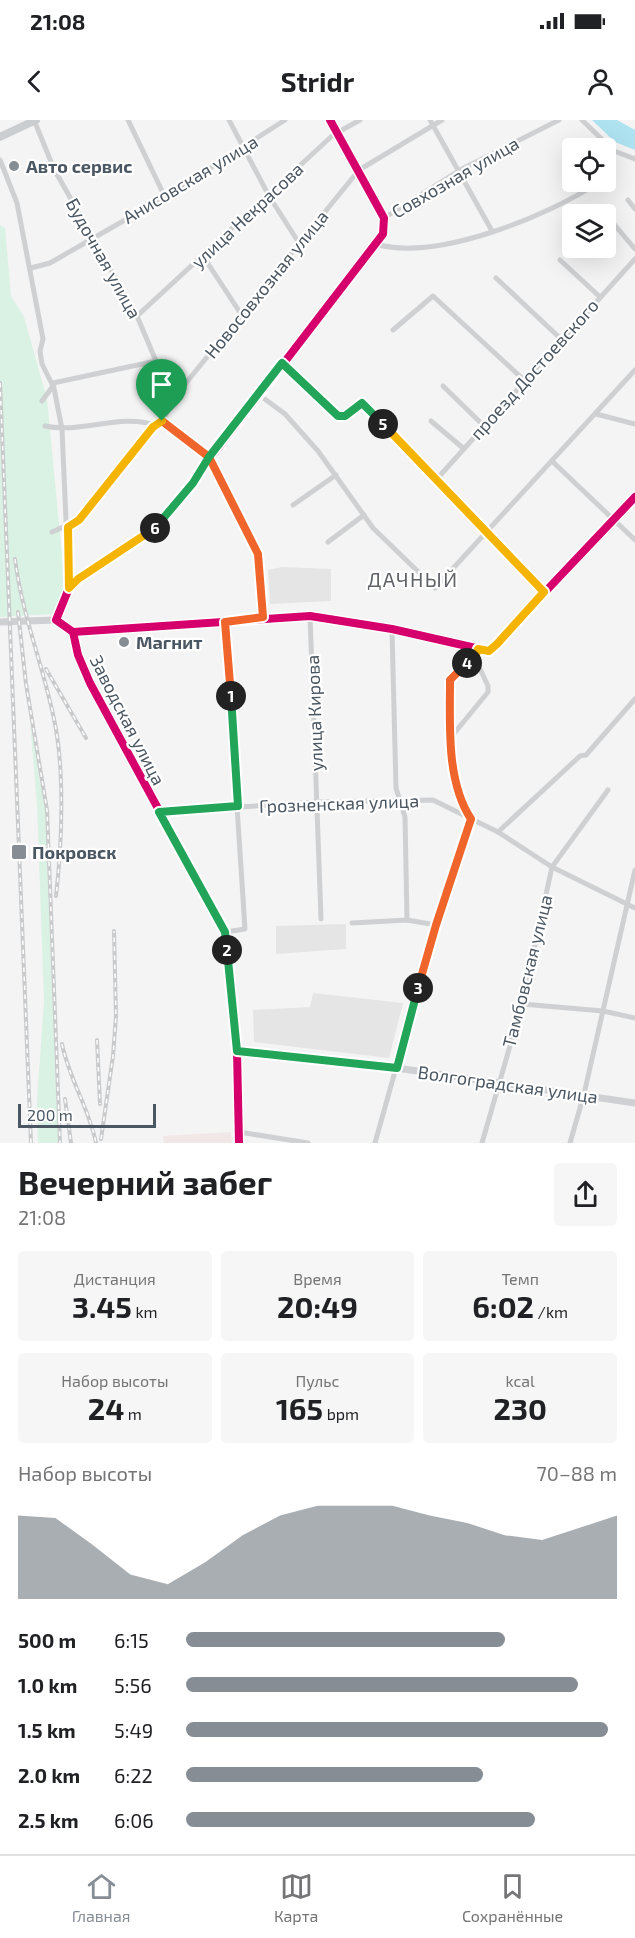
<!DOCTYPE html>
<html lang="ru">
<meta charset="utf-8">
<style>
body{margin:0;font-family:"Exo 2",sans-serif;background:#f6f6f6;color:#202124;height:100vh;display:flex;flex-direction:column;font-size:22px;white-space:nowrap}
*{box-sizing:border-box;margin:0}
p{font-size:20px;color:#757577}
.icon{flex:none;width:33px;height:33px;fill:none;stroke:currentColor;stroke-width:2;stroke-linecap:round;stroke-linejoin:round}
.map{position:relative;height:1023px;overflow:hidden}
.drawer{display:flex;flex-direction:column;background:#fff;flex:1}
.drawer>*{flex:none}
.buttons{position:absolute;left:562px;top:18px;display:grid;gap:12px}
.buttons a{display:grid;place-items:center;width:54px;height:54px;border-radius:6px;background:#fff;box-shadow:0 6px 24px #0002;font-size:30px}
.scale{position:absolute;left:18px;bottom:15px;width:138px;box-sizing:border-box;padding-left:6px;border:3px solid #4a5661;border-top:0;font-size:16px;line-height:21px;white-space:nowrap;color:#4a5661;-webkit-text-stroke:4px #fff;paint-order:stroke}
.pin{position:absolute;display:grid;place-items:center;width:51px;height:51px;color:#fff;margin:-62px -26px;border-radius:50% 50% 50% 0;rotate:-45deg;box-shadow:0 0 6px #0007}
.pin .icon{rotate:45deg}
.km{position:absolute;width:30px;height:30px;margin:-15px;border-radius:50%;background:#222;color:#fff;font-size:16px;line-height:30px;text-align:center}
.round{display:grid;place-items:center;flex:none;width:63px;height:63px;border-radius:6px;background:#f6f6f6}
.overview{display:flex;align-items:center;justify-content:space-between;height:102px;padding:0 18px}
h1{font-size:33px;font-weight:700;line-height:45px}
.figures{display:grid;grid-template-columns:repeat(3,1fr);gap:9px;height:102px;padding:6px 18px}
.figures div{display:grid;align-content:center;border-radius:6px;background:#f6f6f6;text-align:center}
.figures b{font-size:30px;font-weight:700}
.figures small{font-size:16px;font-weight:400}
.figures p{font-size:16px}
.chart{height:168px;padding:12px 18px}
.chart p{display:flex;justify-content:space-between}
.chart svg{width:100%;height:108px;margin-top:6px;fill:#868d94;opacity:.7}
ul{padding:0 18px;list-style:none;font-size:20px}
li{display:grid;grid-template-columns:96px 72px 1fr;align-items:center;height:45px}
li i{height:15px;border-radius:8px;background:#868d94}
.status{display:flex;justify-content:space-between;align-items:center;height:42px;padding:0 30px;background:#fff;direction:ltr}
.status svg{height:16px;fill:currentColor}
header{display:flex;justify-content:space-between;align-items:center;height:78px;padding:0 18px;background:#fff;font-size:27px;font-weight:700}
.tabs{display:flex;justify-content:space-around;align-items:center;height:84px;border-top:2px solid #e0e0e0;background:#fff;font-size:16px;color:#757577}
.tabs a{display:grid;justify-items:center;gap:3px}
.tabs .current{color:#868d94}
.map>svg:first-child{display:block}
</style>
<div class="status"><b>21:08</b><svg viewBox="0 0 49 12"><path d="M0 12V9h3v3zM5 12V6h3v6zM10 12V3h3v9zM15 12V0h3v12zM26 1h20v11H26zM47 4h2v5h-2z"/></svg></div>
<header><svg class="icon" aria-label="back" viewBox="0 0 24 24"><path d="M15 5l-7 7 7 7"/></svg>Stridr<svg class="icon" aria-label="person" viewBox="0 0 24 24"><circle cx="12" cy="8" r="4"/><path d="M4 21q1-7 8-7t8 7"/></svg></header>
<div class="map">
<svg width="635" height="1023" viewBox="0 0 635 1023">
<rect width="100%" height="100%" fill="#f4f4f4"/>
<g fill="#e6e5e6">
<polygon points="282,447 331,449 331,481 270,484 268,450"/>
<polygon points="346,804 346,829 276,834 276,806"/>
<polygon points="313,873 403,883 389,938 254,922 253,890 310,887"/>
</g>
<polygon fill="#f1e7e6" points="231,1012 232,1023 164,1023 163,1016"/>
<g fill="#d9f2e3">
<polygon points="0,105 5,108 11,176 24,197 47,279 65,467 52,494 0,497"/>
<polygon points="30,601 45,690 58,1023 38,1023 37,980 44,881 37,684"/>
</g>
<polygon fill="#aee2f0" points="592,0 617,0 635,10 635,30 615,22"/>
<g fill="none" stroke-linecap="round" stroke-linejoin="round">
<g stroke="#ced0d2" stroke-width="5">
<polyline points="34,0 54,49 137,196 156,241 177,274"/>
<polyline points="128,0 165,77"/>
<polyline points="229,0 269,76 299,123"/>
<polyline points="430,0 492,111"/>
<polyline points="582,0 614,31 635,39"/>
<polyline points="0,40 17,83 43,219 40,231 42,244 53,266 42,281"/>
<polyline points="628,80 635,89"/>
<polyline points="384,98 460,50 559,0"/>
<polyline points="613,103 635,129"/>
<path d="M376,124c59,18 173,-28 223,-62"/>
<polyline points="203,136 241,194"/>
<polyline points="560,140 600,177"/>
<polyline points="31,148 50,143 165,77 285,0"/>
<polyline points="496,158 561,219"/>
<polyline points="137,196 333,15 360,0"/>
<polyline points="393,210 433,176 524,260"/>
<path d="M282,243l56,53h7l15,-12 8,2c55,66 118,124 176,186"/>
<polyline points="443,266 483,305"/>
<polyline points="258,274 285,294 318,331 373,408 435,468 635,250"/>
<polyline points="596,294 635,304"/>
<polyline points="162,301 209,337 258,434 263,497"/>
<polyline points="431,301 463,328"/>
<path d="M45,306c36,8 75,-13 110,-1"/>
<polyline points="553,342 635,420"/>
<polyline points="435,361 635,139"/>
<polyline points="293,385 336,355"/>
<polyline points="52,412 79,400 153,307 162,301 177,274 359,50 442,0"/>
<polyline points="328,422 364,395"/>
<polyline points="69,468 62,309 53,263 156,241"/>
<polyline points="310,496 321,799"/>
<polyline points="392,509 396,668 405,697 407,800"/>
<polyline points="73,512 310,496 392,509 489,531 635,377"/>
<polyline points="452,616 488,572 488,566 475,538"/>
<polyline points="159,692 318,682 433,680 498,712 552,747 635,788"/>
<polyline points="498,712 580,636 586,635 635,579"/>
<polyline points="352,803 407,800 436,805"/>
<polyline points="225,812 245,809 225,502"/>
<polyline points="522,884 603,891 635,898"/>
<polyline points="239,1012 308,1023"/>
<path d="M375,1023l61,-218 35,-106c-25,-38 -20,-95 -21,-139l25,-22 3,-9"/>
<polyline points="482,1023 522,884 552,747 608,670"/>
<polyline points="570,1023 584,974 635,750"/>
</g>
<g stroke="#ced0d4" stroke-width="7">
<polyline points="56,500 69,468 78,459 145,416 170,391 383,114 384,98 330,0"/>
<polyline points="56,500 73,512 78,535 90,563 225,812 237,931 239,1023"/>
<polyline points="0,502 56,500"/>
<polyline points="237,931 397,948 635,983"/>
</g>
<polyline stroke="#caced1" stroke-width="8" points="0,17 36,0"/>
<defs>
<g id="rail">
<polyline points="0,263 31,1023"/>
<path d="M15,439c7,56 28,106 39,160 11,51 8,125 2,177"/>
<polyline points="18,492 26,564 47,690 60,1023"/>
<polyline points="46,549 86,618"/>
<polyline points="97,920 100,984"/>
<path d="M62,924c7,35 27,64 34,99"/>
<polyline points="65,979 71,1023"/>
<polyline points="101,1019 113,936 116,896 114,811"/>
</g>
</defs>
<use href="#rail" stroke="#c9cacc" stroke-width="4"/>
<use href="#rail" stroke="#fff" stroke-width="1.5" stroke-dasharray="4.5" stroke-linecap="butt"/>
<defs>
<g id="cycleway">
<polyline points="73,512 310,496 392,509 489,531 635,377"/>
<polyline points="239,1023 237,931 225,812 90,563 78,535 73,512 56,500 69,468 78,459 145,416 170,391 383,114 384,98 330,0"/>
</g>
</defs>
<use href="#cycleway" stroke="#fff" stroke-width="11"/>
<use href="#cycleway" stroke="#d6006c" stroke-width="8"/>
</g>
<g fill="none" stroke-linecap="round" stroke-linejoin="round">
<defs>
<polyline id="split-1" points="162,301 209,337 258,434 263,497 225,502 231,576"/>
<polyline id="split-2" points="227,830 225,812 159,692 238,686 231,576"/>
<polyline id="split-3" points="227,830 237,931 397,948 418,868"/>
<path id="split-4" d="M418,868l18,-63 35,-106c-25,-38 -21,-95 -21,-139l17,-17"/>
<polyline id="split-5" points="383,304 544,472 497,524 489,531 478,529 475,538 467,543"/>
<polyline id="split-6" points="155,408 193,363 209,337 282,243 338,296 345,296 362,283 383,304"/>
<polyline id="split-7" points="155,408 78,459 69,468 68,407 79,400 153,307 162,301"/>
</defs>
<use href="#split-1" stroke="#fff" stroke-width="12"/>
<use href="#split-2" stroke="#fff" stroke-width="12"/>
<use href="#split-3" stroke="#fff" stroke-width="12"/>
<use href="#split-4" stroke="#fff" stroke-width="12"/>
<use href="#split-5" stroke="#fff" stroke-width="12"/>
<use href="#split-6" stroke="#fff" stroke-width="12"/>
<use href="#split-7" stroke="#fff" stroke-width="12"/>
<use href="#split-1" stroke="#f0652b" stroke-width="8"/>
<use href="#split-2" stroke="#22a559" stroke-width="8"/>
<use href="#split-3" stroke="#22a559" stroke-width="8"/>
<use href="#split-4" stroke="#f0652b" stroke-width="8"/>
<use href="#split-5" stroke="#f5b400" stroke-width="8"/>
<use href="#split-6" stroke="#22a559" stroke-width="8"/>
<use href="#split-7" stroke="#f5b400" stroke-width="8"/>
</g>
<g fill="#868d94" stroke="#fff" stroke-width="2">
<circle cx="14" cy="46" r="6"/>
<circle cx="124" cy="522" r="6"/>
<rect x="11" y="724" width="16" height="16" rx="3"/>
</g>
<g text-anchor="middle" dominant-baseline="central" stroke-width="4.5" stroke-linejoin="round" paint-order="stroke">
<g font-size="18" font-weight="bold" fill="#4a5661" stroke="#fff" text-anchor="start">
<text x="26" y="46">Авто сервис</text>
<text x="136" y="522">Магнит</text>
<text x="32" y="732">Покровск</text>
</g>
<g font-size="18" fill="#4a5661" stroke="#fff">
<text transform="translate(455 57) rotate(-30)">Совхозная улица</text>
<text transform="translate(190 59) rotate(-31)">Анисовская улица</text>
<text transform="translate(247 95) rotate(-43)">улица Некрасова</text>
<text transform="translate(104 138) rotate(61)">Будочная улица</text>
<text transform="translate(266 164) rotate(-51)">Новосовхозная улица</text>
<text transform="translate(534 249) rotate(-48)">проезд Достоевского</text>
<text transform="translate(314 593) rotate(-92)">улица Кирова</text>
<text transform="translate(128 600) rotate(63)">Заводская улица</text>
<text transform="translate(339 683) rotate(-2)">Грозненская улица</text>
<text transform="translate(527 851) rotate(-76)">Тамбовская улица</text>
<text transform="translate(508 964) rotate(8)">Волгоградская улица</text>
</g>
<g font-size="20" letter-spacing="1.5" fill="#5f6368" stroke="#fff">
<text x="413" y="459">ДАЧНЫЙ</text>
</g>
</g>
</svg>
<div class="buttons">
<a><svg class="icon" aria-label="locate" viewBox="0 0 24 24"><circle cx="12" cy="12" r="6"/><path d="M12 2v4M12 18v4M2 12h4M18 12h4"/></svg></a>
<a><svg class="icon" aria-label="layers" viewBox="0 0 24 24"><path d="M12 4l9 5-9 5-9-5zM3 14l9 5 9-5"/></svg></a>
</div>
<div class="scale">200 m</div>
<div class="pin" style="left:162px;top:301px;background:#1e9e55"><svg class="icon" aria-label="arrive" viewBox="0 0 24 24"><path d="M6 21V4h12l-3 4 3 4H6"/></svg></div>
<b class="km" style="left:231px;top:576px">1</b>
<b class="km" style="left:227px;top:830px">2</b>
<b class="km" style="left:418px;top:868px">3</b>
<b class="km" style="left:467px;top:543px">4</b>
<b class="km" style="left:383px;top:304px">5</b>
<b class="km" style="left:155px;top:408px">6</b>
</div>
<section class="drawer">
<div class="overview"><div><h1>Вечерний забег</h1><p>21:08</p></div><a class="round"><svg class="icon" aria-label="share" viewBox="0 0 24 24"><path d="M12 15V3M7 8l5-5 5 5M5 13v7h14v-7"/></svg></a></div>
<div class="figures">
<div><p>Дистанция</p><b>3.45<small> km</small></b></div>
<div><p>Время</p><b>20:49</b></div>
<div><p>Темп</p><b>6:02<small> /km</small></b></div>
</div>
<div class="figures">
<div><p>Набор высоты</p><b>24<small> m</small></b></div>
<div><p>Пульс</p><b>165<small> bpm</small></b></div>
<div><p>kcal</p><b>230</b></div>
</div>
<div class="chart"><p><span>Набор высоты</span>70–88 m</p>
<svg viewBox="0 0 160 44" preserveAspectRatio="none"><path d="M0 44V10L10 11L20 22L30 34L40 38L50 29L60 18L70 10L80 6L90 6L100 6L110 10L120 13L130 18L140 20L150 15L160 10V44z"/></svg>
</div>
<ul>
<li><b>500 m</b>6:15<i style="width:74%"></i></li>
<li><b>1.0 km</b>5:56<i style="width:91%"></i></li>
<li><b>1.5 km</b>5:49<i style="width:98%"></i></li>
<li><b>2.0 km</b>6:22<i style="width:69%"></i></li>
<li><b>2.5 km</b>6:06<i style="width:81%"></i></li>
</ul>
</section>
<nav class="tabs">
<a class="current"><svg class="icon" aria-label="home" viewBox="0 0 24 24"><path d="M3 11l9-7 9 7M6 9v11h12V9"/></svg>Главная</a>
<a><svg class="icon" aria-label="map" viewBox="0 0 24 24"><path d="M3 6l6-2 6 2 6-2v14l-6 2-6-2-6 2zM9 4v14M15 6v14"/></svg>Карта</a>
<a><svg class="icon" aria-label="saved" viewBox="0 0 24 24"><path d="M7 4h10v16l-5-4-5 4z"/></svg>Сохранённые</a>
</nav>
